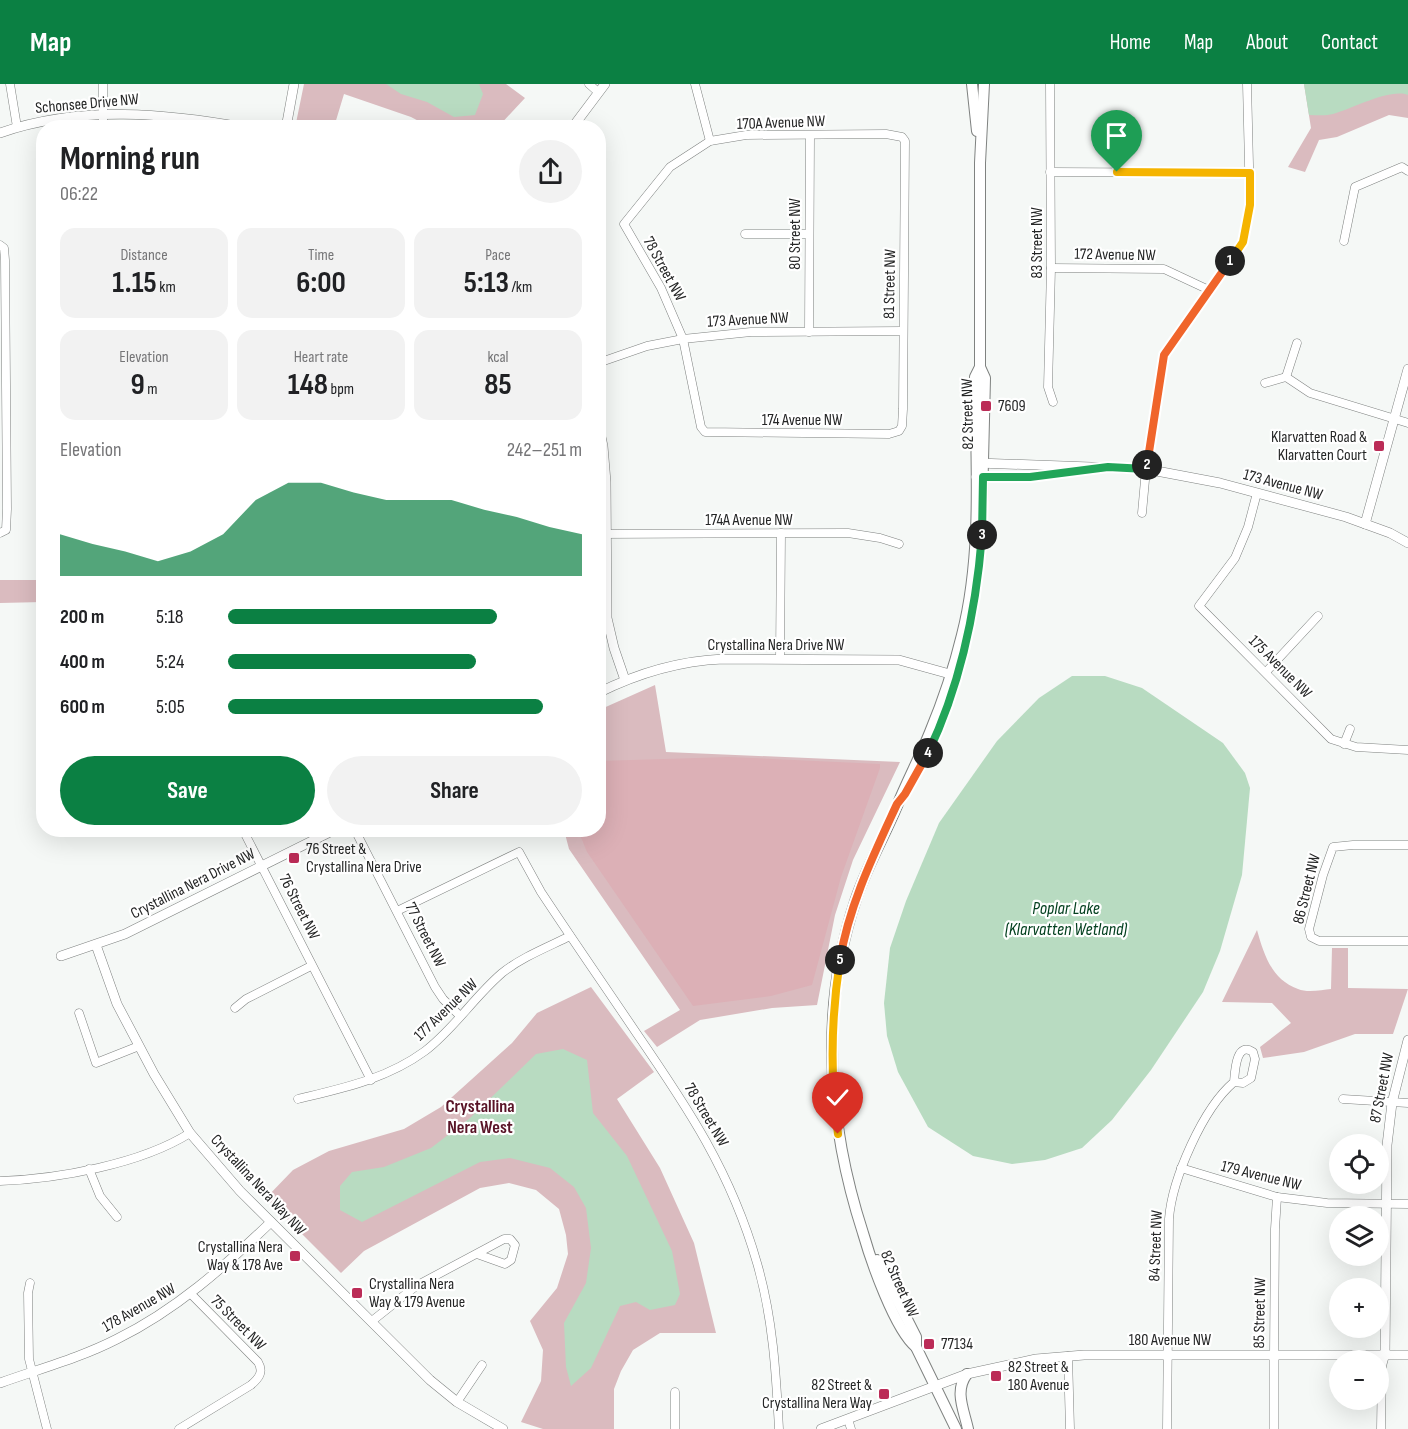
<!DOCTYPE html>
<meta charset="utf-8">
<style>
body{margin:0;font-family:"Sofia Sans Condensed",sans-serif;background:#f2f2f2;color:#202124;height:100vh;display:flex;flex-direction:column;font-size:22px;white-space:nowrap}
*{box-sizing:border-box;margin:0}
p{font-size:20px;color:#757577}
.icon{flex:none;width:33px;height:33px;fill:none;stroke:currentColor;stroke-width:2;stroke-linecap:round;stroke-linejoin:round}
.map{position:relative;flex:1;overflow:hidden}
.sheet{position:absolute;left:36px;top:36px;width:570px;height:717px;display:flex;flex-direction:column;background:#fff;border-radius:24px;box-shadow:0 6px 24px #0002}
.sheet>*{flex:none}
.buttons{position:absolute;left:1329px;top:1050px;display:grid;gap:12px}
.buttons a{display:grid;place-items:center;width:60px;height:60px;border-radius:50%;background:#fff;box-shadow:0 6px 24px #0002;font-size:30px}
.pin{position:absolute;display:grid;place-items:center;width:51px;height:51px;color:#fff;margin:-62px -26px;border-radius:50% 50% 50% 0;rotate:-45deg;box-shadow:0 0 6px #0007}
.pin .icon{rotate:45deg}
.km{position:absolute;width:30px;height:30px;margin:-15px;border-radius:50%;background:#222;color:#fff;font-size:16px;line-height:30px;text-align:center}
.round{display:grid;place-items:center;flex:none;width:63px;height:63px;border-radius:32px;background:#f2f2f2}
.summary{display:flex;align-items:center;justify-content:space-between;height:102px;padding:0 24px}
h1{font-size:33px;font-weight:700;line-height:45px}
.figures{display:grid;grid-template-columns:repeat(3,1fr);gap:9px;height:102px;padding:6px 24px}
.figures div{display:grid;align-content:center;border-radius:15px;background:#f2f2f2;text-align:center}
.figures b{font-size:30px;font-weight:700}
.figures small{font-size:16px;font-weight:400}
.figures p{font-size:16px}
.chart{height:168px;padding:12px 24px}
.chart p{display:flex;justify-content:space-between}
.chart svg{width:100%;height:108px;margin-top:6px;fill:#0b8043;opacity:.7}
.button{display:flex;gap:12px;margin-top:auto;padding:12px 24px}
.button a{flex:1;height:69px;border-radius:36px;background:#0b8043;color:#fff;font-size:24px;font-weight:700;line-height:69px;text-align:center}
.button a+a{background:#f2f2f2;color:#202124}
ul{padding:0 24px;list-style:none;font-size:20px}
li{display:grid;grid-template-columns:96px 72px 1fr;align-items:center;height:45px}
li i{height:15px;border-radius:8px;background:#0b8043}
header{display:flex;align-items:center;gap:36px;box-sizing:border-box;height:84px;padding:0 30px;background:#0b8043;color:#fff}
header strong{font-size:28px}
nav{display:flex;gap:33px;margin-inline-start:auto;font-size:21px}
.map>svg:first-child{display:block}
</style>
<header>
<strong>Map</strong>
<nav><a>Home</a><a>Map</a><a>About</a><a>Contact</a></nav>
</header>
<div class="map">
<svg width="1408" height="1345" viewBox="0 0 1408 1345">
<rect width="100%" height="100%" fill="#f5f8f6"/>
<g fill="#dabbbf">
<polygon points="304,0 506,0 525,14 498,43 430,43 411,33 344,10 334,43 312,43 296,39"/>
<polygon points="1304,0 1408,0 1408,34 1389,31 1337,53 1319,56 1305,88 1288,83 1311,44"/>
<polygon points="0,496 43,496 43,518 0,519"/>
<polygon points="655,601 666,668 900,678 853,776 835,831 817,921 772,924 700,936 657,963 644,947 680,926 569,765 564,746 598,746 599,626"/>
<path d="M1257,846c7,25 15,50 41,59 9,4 24,1 33,0l1,-41h16v40l60,1 -15,45h-38l-51,18 -41,6 -3,-11 31,-24 -19,-20 -50,-1z"/>
<polygon points="591,903 654,988 617,1015 660,1084 694,1159 716,1249 660,1249 633,1266 621,1287 614,1305 614,1345 543,1345 521,1338 541,1297 543,1266 530,1237 557,1204 568,1170 566,1151 559,1125 536,1106 509,1099 480,1104 364,1167 341,1189 266,1114 293,1086 329,1067 404,1045 441,1023 512,959 537,929"/>
</g>
<polygon fill="#dcb0b6" points="729,673 880,680 880,684 841,793 812,901 771,912 693,922 587,768 578,746 598,746 599,677"/>
<g fill="#b8dbc1">
<polygon points="386,0 479,0 483,10 475,31 454,33 427,18 401,10"/>
<path d="M1304,0h104v11c-18,-7 -56,14 -75,19 -7,2 -16,1 -24,1z"/>
<polygon points="1072,592 1105,592 1142,604 1223,659 1245,689 1250,704 1242,791 1220,867 1203,908 1151,986 1112,1036 1082,1064 1045,1076 1012,1080 973,1072 928,1043 898,988 887,952 884,919 890,864 906,817 939,739 997,657 1039,614"/>
<polygon points="563,965 587,976 593,1029 627,1072 672,1167 680,1210 675,1221 650,1226 636,1218 620,1222 591,1284 571,1302 566,1283 564,1239 586,1199 591,1164 586,1124 574,1103 550,1084 510,1074 480,1078 362,1138 340,1126 340,1102 352,1088 384,1083 431,1064 470,1034 536,970"/>
</g>
<g fill="none" stroke-linecap="round" stroke-linejoin="round">
<defs>
<g id="minor">
<polyline points="10,0 17,43"/>
<polyline points="589,0 598,8"/>
<polyline points="695,0 710,57"/>
<polyline points="1050,0 1051,184 1048,303 1053,318"/>
<polyline points="103,44 103,0"/>
<polygon points="886,50 902,53 905,57 903,325 902,342 899,347 889,350 705,348 701,343 683,255 661,204 624,140 670,83 710,57 746,51"/>
<polyline points="1050,88 1249,89"/>
<polyline points="745,150 809,150"/>
<polyline points="1344,157 1355,103 1402,83 1408,87"/>
<polyline points="0,161 4,164 5,176 7,425 6,446 0,449"/>
<polyline points="1051,184 1164,185 1209,206"/>
<polyline points="809,248 810,52"/>
<polyline points="598,279 647,262 683,255 751,248 903,247"/>
<polyline points="1286,293 1310,309 1408,339"/>
<polyline points="1265,299 1286,293 1297,259"/>
<polyline points="1257,409 1248,443 1235,474 1199,522 1331,655 1356,663 1408,666"/>
<polyline points="1142,429 1146,385 1164,271 1243,158 1250,121 1247,0"/>
<polyline points="598,450 848,449 880,454 899,460"/>
<polyline points="780,575 781,449"/>
<polyline points="1266,588 1318,532"/>
<polyline points="1344,660 1350,645"/>
<polyline points="243,746 371,996"/>
<polyline points="355,746 435,903 443,915 460,932"/>
<polyline points="1408,761 1353,761 1333,763 1323,791 1309,845 1311,853 1319,857 1408,857"/>
<path d="M397,827l122,-59 22,40c31,47 63,93 94,139 53,77 96,141 122,232 16,55 19,110 22,166"/>
<polyline points="235,924 246,915 311,882"/>
<polyline points="79,929 96,979 139,962"/>
<path d="M298,1015c45,-11 89,-20 127,-48 29,-22 49,-54 77,-78 20,-16 46,-26 68,-37"/>
<polyline points="1343,1015 1408,1019"/>
<polyline points="1181,1084 1277,1113 1327,1119 1408,1120"/>
<polyline points="89,1085 100,1112 117,1133"/>
<path d="M0,1097c58,-2 141,-17 190,-48"/>
<polyline points="30,1199 28,1209 29,1275 47,1345"/>
<polyline points="372,1237 416,1202 504,1155 510,1155 515,1161 511,1176 505,1180 477,1170"/>
<polyline points="1274,1271 1275,1145 1277,1113"/>
<polyline points="1068,1272 1070,1345"/>
<polyline points="457,1318 482,1281"/>
<polyline points="848,1335 851,1345"/>
<path d="M179,1345l72,-44c8,-7 13,-13 7,-23l-67,-68"/>
<polyline points="675,1345 675,1308"/>
<path d="M1167,1345l2,-210c3,-40 34,-111 65,-137l9,1 8,-5 4,-19 -2,-7c-17,-11 -18,19 -19,30"/>
<polyline points="1381,1345 1382,1282 1385,1271"/>
</g>
<g id="tertiary">
<polyline points="286,44 294,0"/>
<polyline points="572,44 605,0"/>
<path d="M0,49c81,-28 166,-20 248,-5"/>
<polyline points="598,339 603,362 606,398 607,534 614,564 625,596"/>
<polyline points="978,379 1146,385 1220,399 1346,433 1390,449 1408,459"/>
<polyline points="976,393 1031,393 1085,386"/>
<polyline points="1365,440 1408,285"/>
<path d="M598,609c40,-20 80,-32 125,-34l176,1 58,16"/>
<polyline points="96,861 117,920 154,990 190,1049 240,1107 430,1296 457,1318 503,1345"/>
<polyline points="61,872 125,850 334,746"/>
<polyline points="1385,1271 1387,1061 1392,1019 1408,956"/>
<path d="M0,1299c39,-14 80,-25 117,-44 59,-29 107,-72 154,-117"/>
<polyline points="821,1345 967,1290 1036,1275 1084,1271 1408,1271"/>
<polyline points="1274,1345 1274,1271"/>
</g>
<g id="secondary">
<polyline points="972,0 977,47"/>
<polyline points="981,460 985,294 980,283 980,79 984,0"/>
<polyline points="877,1176 916,1253 916,1263"/>
<path d="M967,1290c-13,17 -3,36 1,55"/>
<path d="M956,1345l-40,-82c-21,-17 -45,-86 -53,-114 -35,-108 -44,-225 -7,-334 11,-33 28,-62 41,-93 10,-25 23,-49 33,-74 13,-31 24,-64 32,-97 21,-82 14,-174 13,-258l5,-10"/>
</g>
</defs>
<use href="#minor" stroke="#7f8280" stroke-width="9"/>
<use href="#tertiary" stroke="#7f8280" stroke-width="10"/>
<use href="#secondary" stroke="#7f8280" stroke-width="12"/>
<use href="#minor" stroke="#fff" stroke-width="8"/>
<use href="#tertiary" stroke="#fff" stroke-width="9"/>
<use href="#secondary" stroke="#fff" stroke-width="10"/>
</g>
<g fill="none" stroke-linecap="round" stroke-linejoin="round">
<defs>
<polyline id="split-1" points="1117,88 1250,89 1250,121 1243,158 1230,177"/>
<polyline id="split-2" points="1147,381 1164,271 1230,177"/>
<polyline id="split-3" points="982,451 983,393 1030,393 1108,383 1146,385 1147,381"/>
<path id="split-4" d="M928,669c33,-69 48,-142 54,-218"/>
<path id="split-5" d="M840,876c9,-55 34,-106 57,-156l8,-10 23,-41"/>
<path id="split-6" d="M838,1050c-8,-58 -7,-116 2,-174"/>
</defs>
<use href="#split-1" stroke="#fff" stroke-width="12"/>
<use href="#split-2" stroke="#fff" stroke-width="12"/>
<use href="#split-3" stroke="#fff" stroke-width="12"/>
<use href="#split-4" stroke="#fff" stroke-width="12"/>
<use href="#split-5" stroke="#fff" stroke-width="12"/>
<use href="#split-6" stroke="#fff" stroke-width="12"/>
<use href="#split-1" stroke="#f5b400" stroke-width="8"/>
<use href="#split-2" stroke="#f0652b" stroke-width="8"/>
<use href="#split-3" stroke="#22a559" stroke-width="8"/>
<use href="#split-4" stroke="#22a559" stroke-width="8"/>
<use href="#split-5" stroke="#f0652b" stroke-width="8"/>
<use href="#split-6" stroke="#f5b400" stroke-width="8"/>
</g>
<g fill="#bb2c57" stroke="#fff" stroke-width="2">
<rect x="980" y="316" width="12" height="12" rx="3"/>
<rect x="1373" y="356" width="12" height="12" rx="3"/>
<rect x="288" y="768" width="12" height="12" rx="3"/>
<rect x="289" y="1166" width="12" height="12" rx="3"/>
<rect x="351" y="1203" width="12" height="12" rx="3"/>
<rect x="923" y="1254" width="12" height="12" rx="3"/>
<rect x="990" y="1286" width="12" height="12" rx="3"/>
<rect x="878" y="1304" width="12" height="12" rx="3"/>
</g>
<g text-anchor="middle" dominant-baseline="central" stroke-width="4.5" stroke-linejoin="round" paint-order="stroke">
<g font-size="16" fill="#252626" stroke="#fff">
<text transform="translate(87 20) rotate(-5)">Schonsee Drive NW</text>
<text transform="translate(781 39) rotate(-2)">170A Avenue NW</text>
<text transform="translate(795 150) rotate(-90)">80 Street NW</text>
<text transform="translate(1037 159) rotate(-90)">83 Street NW</text>
<text transform="translate(1115 171) rotate(1)">172 Avenue NW</text>
<text transform="translate(664 185) rotate(61)">78 Street NW</text>
<text transform="translate(890 200) rotate(-89)">81 Street NW</text>
<text transform="translate(748 236) rotate(-3)">173 Avenue NW</text>
<text transform="translate(968 330) rotate(-91)">82 Street NW</text>
<text x="802" y="336">174 Avenue NW</text>
<text transform="translate(1283 401) rotate(15)">173 Avenue NW</text>
<text x="749" y="436">174A Avenue NW</text>
<text x="776" y="561">Crystallina Nera Drive NW</text>
<text transform="translate(1280 583) rotate(45)">175 Avenue NW</text>
<text transform="translate(193 800) rotate(-27)">Crystallina Nera Drive NW</text>
<text transform="translate(1307 805) rotate(-76)">86 Street NW</text>
<text transform="translate(299 823) rotate(63)">76 Street NW</text>
<text transform="translate(425 851) rotate(63)">77 Street NW</text>
<text transform="translate(446 926) rotate(-44)">177 Avenue NW</text>
<text transform="translate(1382 1004) rotate(-79)">87 Street NW</text>
<text transform="translate(706 1031) rotate(59)">78 Street NW</text>
<text transform="translate(1261 1092) rotate(14)">179 Avenue NW</text>
<text transform="translate(258 1101) rotate(47)">Crystallina Nera Way NW</text>
<text transform="translate(1156 1162) rotate(-88)">84 Street NW</text>
<text transform="translate(899 1200) rotate(66)">82 Street NW</text>
<text transform="translate(139 1224) rotate(-30)">178 Avenue NW</text>
<text transform="translate(1260 1229) rotate(-89)">85 Street NW</text>
<text transform="translate(238 1239) rotate(45)">75 Street NW</text>
<text x="1170" y="1256">180 Avenue NW</text>
</g>
<g font-size="16" fill="#252626" stroke="#fff" text-anchor="start">
<text x="998" y="322">7609</text>
<text x="1367" y="353" text-anchor="end">Klarvatten Road &amp;<tspan x="1367" dy="18">Klarvatten Court</tspan></text>
<text x="306" y="765">76 Street &amp;<tspan x="306" dy="18">Crystallina Nera Drive</tspan></text>
<text x="283" y="1163" text-anchor="end">Crystallina Nera<tspan x="283" dy="18">Way &amp; 178 Ave</tspan></text>
<text x="369" y="1200">Crystallina Nera<tspan x="369" dy="18">Way &amp; 179 Avenue</tspan></text>
<text x="941" y="1260">77134</text>
<text x="1008" y="1283">82 Street &amp;<tspan x="1008" dy="18">180 Avenue</tspan></text>
<text x="872" y="1301" text-anchor="end">82 Street &amp;<tspan x="872" dy="18">Crystallina Nera Way</tspan></text>
</g>
<g font-size="18" font-style="italic" fill="#03401f" stroke="#fff">
<text x="1066" y="824">Poplar Lake<tspan x="1066" dy="21">(Klarvatten Wetland)</tspan></text>
</g>
<g font-size="18" font-weight="bold" fill="#591427" stroke="#fff">
<text x="480" y="1022">Crystallina<tspan x="480" dy="21">Nera West</tspan></text>
</g>
</g>
</svg>
<div class="buttons">
<a><svg class="icon" aria-label="locate" viewBox="0 0 24 24"><circle cx="12" cy="12" r="6"/><path d="M12 2v4M12 18v4M2 12h4M18 12h4"/></svg></a>
<a><svg class="icon" aria-label="layers" viewBox="0 0 24 24"><path d="M12 4l9 5-9 5-9-5zM3 14l9 5 9-5"/></svg></a>
<a>+</a>
<a>−</a>
</div>
<div class="pin" style="left:1117px;top:88px;background:#1e9e55"><svg class="icon" aria-label="arrive" viewBox="0 0 24 24"><path d="M6 21V4h12l-3 4 3 4H6"/></svg></div>
<div class="pin" style="left:838px;top:1050px;background:#d93025"><svg class="icon" aria-label="check" viewBox="0 0 24 24"><path d="M5 12l5 5 9-10"/></svg></div>
<b class="km" style="left:1230px;top:177px">1</b>
<b class="km" style="left:1147px;top:381px">2</b>
<b class="km" style="left:982px;top:451px">3</b>
<b class="km" style="left:928px;top:669px">4</b>
<b class="km" style="left:840px;top:876px">5</b>
<section class="sheet">
<div class="summary"><div><h1>Morning run</h1><p>06:22</p></div><a class="round"><svg class="icon" aria-label="share" viewBox="0 0 24 24"><path d="M12 15V3M7 8l5-5 5 5M5 13v7h14v-7"/></svg></a></div>
<div class="figures">
<div><p>Distance</p><b>1.15<small> km</small></b></div>
<div><p>Time</p><b>6:00</b></div>
<div><p>Pace</p><b>5:13<small> /km</small></b></div>
</div>
<div class="figures">
<div><p>Elevation</p><b>9<small> m</small></b></div>
<div><p>Heart rate</p><b>148<small> bpm</small></b></div>
<div><p>kcal</p><b>85</b></div>
</div>
<div class="chart"><p><span>Elevation</span>242–251 m</p>
<svg viewBox="0 0 160 44" preserveAspectRatio="none"><path d="M0 44V27L10 31L20 34L30 38L40 34L50 27L60 13L70 6L80 6L90 10L100 13L110 13L120 13L130 17L140 20L150 24L160 27V44z"/></svg>
</div>
<ul>
<li><b>200 m</b>5:18<i style="width:76%"></i></li>
<li><b>400 m</b>5:24<i style="width:70%"></i></li>
<li><b>600 m</b>5:05<i style="width:89%"></i></li>
</ul>
<div class="button"><a>Save</a><a>Share</a></div>
</section>
</div>
